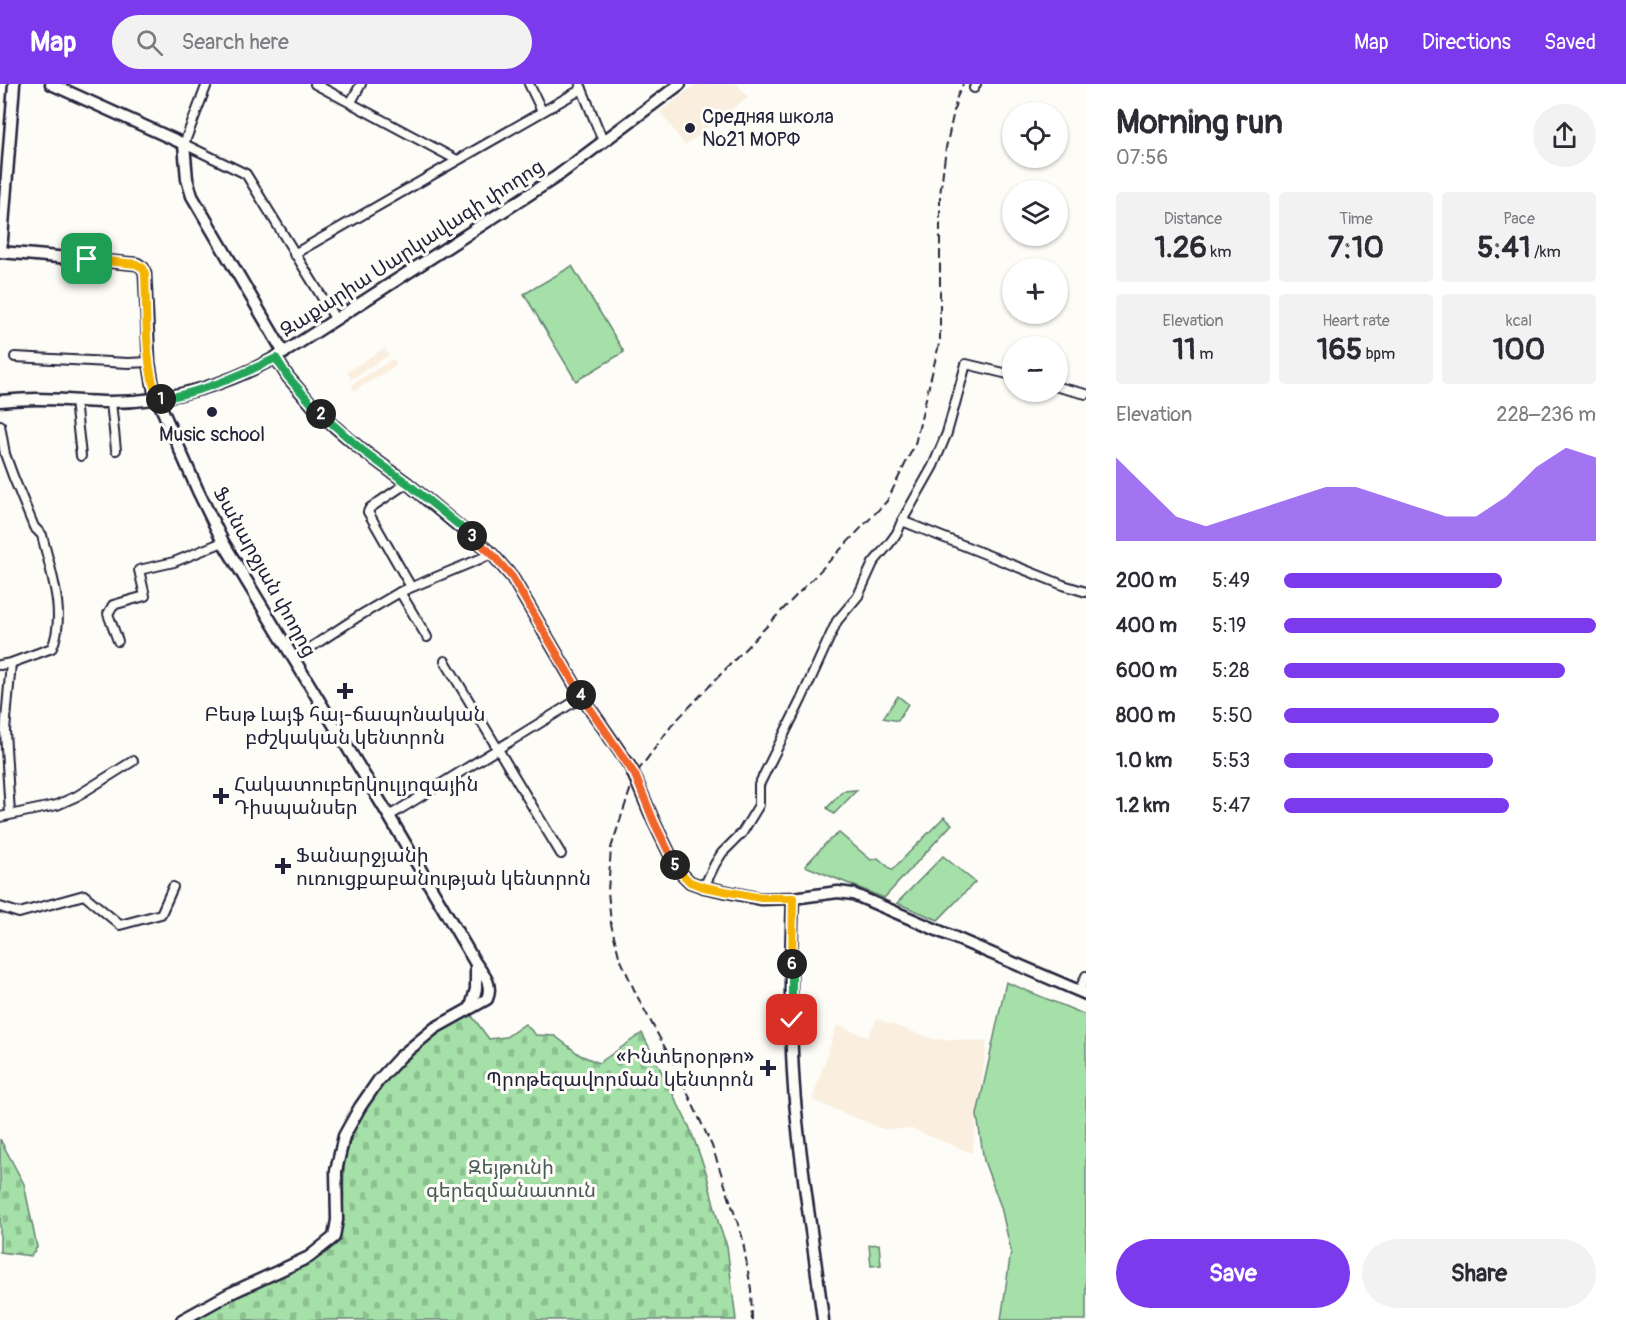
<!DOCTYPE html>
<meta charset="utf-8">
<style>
body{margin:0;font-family:Pangolin,"Noto Sans Armenian",sans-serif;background:#f2f2f3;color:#2b2b33;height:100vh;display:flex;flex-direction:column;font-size:22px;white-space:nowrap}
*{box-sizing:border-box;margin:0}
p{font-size:20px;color:#7c7c81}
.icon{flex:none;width:33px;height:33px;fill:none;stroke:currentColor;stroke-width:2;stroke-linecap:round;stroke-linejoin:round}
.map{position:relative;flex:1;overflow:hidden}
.sheet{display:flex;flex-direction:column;background:#fff;width:540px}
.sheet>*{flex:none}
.tools{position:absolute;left:1002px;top:18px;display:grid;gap:12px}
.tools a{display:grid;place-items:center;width:66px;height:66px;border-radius:50%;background:#fff;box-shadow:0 2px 4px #0004;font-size:30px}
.pin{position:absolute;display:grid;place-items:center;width:51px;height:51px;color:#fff;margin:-26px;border-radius:12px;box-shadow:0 3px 9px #0006}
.km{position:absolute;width:30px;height:30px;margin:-15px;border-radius:50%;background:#222;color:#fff;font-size:16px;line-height:30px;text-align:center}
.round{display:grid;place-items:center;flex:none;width:63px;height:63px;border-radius:32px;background:#f2f2f3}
.summary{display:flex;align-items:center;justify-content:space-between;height:102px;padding:0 30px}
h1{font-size:33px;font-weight:700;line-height:45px}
.figures{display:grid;grid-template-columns:repeat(3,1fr);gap:9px;height:102px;padding:6px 30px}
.figures div{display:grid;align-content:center;border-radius:6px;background:#f2f2f3;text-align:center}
.figures b{font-size:30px;font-weight:700}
.figures small{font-size:16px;font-weight:400}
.figures p{font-size:16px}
.chart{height:168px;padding:12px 30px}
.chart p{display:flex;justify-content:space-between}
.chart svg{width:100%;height:108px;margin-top:6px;fill:#7c3aed;opacity:.7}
.action{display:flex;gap:12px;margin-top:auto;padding:12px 30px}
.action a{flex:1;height:69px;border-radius:36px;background:#7c3aed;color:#fff;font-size:24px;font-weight:700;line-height:69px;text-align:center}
.action a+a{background:#f2f2f3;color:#2b2b33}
ul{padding:0 30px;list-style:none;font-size:20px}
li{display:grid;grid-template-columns:96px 72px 1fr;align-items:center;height:45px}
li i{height:15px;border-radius:8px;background:#7c3aed}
header{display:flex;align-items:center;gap:36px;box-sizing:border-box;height:84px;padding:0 30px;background:#7c3aed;color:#fff}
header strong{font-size:28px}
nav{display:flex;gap:33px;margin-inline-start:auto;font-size:21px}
.search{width:420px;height:54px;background:#f2f2f3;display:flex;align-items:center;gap:15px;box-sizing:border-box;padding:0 21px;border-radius:33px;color:#7c7c81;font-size:22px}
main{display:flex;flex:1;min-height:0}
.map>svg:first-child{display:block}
</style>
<header>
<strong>Map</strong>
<div class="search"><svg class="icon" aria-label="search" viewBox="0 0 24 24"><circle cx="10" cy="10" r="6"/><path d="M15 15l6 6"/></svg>Search here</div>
<nav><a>Map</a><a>Directions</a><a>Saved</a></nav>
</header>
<main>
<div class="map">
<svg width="1086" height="1236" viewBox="0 0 1086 1236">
<defs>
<pattern id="cemetery-stones" width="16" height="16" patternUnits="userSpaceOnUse" patternTransform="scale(1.5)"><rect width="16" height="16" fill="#a4e0a7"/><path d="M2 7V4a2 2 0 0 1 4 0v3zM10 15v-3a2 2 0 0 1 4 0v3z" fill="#8dc091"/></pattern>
</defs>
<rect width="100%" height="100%" fill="#fdfcf7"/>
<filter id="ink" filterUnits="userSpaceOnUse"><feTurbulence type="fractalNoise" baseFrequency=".0167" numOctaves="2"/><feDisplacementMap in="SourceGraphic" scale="12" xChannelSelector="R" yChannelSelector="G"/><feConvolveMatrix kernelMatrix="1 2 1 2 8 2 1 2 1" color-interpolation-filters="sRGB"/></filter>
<g filter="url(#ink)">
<g fill="#faeede">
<polygon points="696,0 737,0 748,13 685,61 660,28"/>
<polygon points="384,264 389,271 351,295 347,288"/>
<polygon points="393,275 397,281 354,307 351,301"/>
<polygon points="877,935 933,955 987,957 972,1069 912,1045 883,1045 812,1016 837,941 868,953"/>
</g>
<g fill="#a4e0a7" stroke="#638171" stroke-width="1.5">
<polygon points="572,182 624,268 576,297 524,210"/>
<polygon points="898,612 908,620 898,637 883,634"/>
<polygon points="857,706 834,730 827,724 843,707"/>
<polygon points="944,733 952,740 884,814 805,782 827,758 839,749 871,776 878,774 892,786"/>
<polygon points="943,772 975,798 938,836 897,819"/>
<polygon points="1006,898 1086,931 1086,1236 1001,1236 1011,1167 1001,1123 984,1077 977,1031"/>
<polygon points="879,1160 881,1181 871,1182 869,1161"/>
</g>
<g fill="url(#cemetery-stones)" stroke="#638171" stroke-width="1.5">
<polygon points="469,928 489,955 506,953 525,940 536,951 555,952 580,971 599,979 642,949 689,1042 706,1088 719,1141 727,1162 736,1236 194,1236 222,1219 322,1172 340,1157 343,1131 344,1077 360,1030 400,980 441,946"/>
<polygon points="0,1055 24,1100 37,1163 31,1172 0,1168"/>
</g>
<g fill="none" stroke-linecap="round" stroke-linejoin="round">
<defs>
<g id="street">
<polyline points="207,0 184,60 246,90 336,236"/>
<polyline points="315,0 457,76"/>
<polyline points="529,0 542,27"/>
<polyline points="580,0 603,57"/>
<polyline points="974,4 976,0"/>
<polyline points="351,18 361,0"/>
<polyline points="294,170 582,5"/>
<polyline points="15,273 128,279 149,278"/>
<polyline points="1058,303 1086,310"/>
<polyline points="75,317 81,372"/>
<polyline points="111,318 116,366"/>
<path d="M0,341l5,29 8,22 21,51 8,8c8,35 25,78 10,113l-41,15 -11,2"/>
<polyline points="407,399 370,424 368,428 411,503"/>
<polyline points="902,437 1063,501 1086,508"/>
<polyline points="400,508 427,553"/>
<polyline points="118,557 108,530 113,521 145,512 139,486 174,478 223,458"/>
<polyline points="293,575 359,532 400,508 492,470"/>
<polyline points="445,577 561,770"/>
<polyline points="10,730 5,647 11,579"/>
<polyline points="389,732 582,613"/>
<polyline points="0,733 57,721 77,712 133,677"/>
<polyline points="704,803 715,780 722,769 742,749 759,721 759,701 801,616 837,537 858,512 873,479 889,460 897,449 902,437 933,382 947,349 966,280 1012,291"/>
<polyline points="0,823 19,829 84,811 120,841 161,830 173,803"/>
<polyline points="1079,907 1086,892"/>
</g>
<g id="secondary">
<path d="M14,0l-13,168 136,12 6,4 2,6 4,88 5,29 44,100 25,51 166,274 87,148c8,11 17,20 11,35l-52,29 -35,29 -22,24 -18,26 -16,29 -8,35 1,49 -3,17 -25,20 -80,37 -47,26"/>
<polyline points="51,0 184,60 187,95 192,112 284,269"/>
<polyline points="276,274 288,293 321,331 362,366 407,399 492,470 512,493 582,613 631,684 654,738 677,785 690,798 704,803 761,815 793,814 838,808 853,810 1086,910"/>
<path d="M0,317c12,-1 25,-2 37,-2 24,0 49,3 73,3 63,0 125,-19 178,-52l268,-173 124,-93"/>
<path d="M793,814c-3,73 -4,152 4,223 7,67 18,133 26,199"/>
<polyline points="471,923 476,905 476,880"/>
</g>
</defs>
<use href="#street" stroke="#22223b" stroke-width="12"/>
<use href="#secondary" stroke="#22223b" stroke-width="15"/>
<use href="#street" stroke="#fdfcf7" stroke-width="8"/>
<use href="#secondary" stroke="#fdfcf7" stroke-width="10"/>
<polyline stroke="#22223b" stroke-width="2" stroke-dasharray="9 4.5" stroke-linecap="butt" points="752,1236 751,1205 742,1152 712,1062 677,986 637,912 619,872 611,840 608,807 611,764 635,691 672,641 887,417 915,360 940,256 940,111 946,64 957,13 963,0"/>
</g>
</g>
<g fill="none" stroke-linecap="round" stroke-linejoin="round" filter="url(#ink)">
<defs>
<path id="split-1" d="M87,175l49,5 7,4 2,6c2,37 -1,91 13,125h3"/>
<path id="split-2" d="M161,315c41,-7 78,-23 115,-41l12,19 33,37"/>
<polyline id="split-3" points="321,330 362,366 407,399 472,452"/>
<polyline id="split-4" points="472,452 492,470 512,493 581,611"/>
<polyline id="split-5" points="581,611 635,691 654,738 675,781"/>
<polyline id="split-6" points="675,781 677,785 690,798 704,803 761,814 793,814 792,880"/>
<polyline id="split-7" points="792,880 792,936"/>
</defs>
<use href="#split-1" stroke="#fff" stroke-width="12"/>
<use href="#split-2" stroke="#fff" stroke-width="12"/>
<use href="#split-3" stroke="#fff" stroke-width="12"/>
<use href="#split-4" stroke="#fff" stroke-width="12"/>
<use href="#split-5" stroke="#fff" stroke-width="12"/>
<use href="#split-6" stroke="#fff" stroke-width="12"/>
<use href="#split-7" stroke="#fff" stroke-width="12"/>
<use href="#split-1" stroke="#f5b400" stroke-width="8"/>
<use href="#split-2" stroke="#22a559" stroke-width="8"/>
<use href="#split-3" stroke="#22a559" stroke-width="8"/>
<use href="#split-4" stroke="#f0652b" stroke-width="8"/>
<use href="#split-5" stroke="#f0652b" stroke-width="8"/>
<use href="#split-6" stroke="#f5b400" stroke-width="8"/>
<use href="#split-7" stroke="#22a559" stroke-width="8"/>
</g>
<g fill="#22223b" stroke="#fdfcf7" stroke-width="2">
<circle cx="690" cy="44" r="6"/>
<circle cx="212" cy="328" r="6"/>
<path d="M342 598h6v6h6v6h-6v6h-6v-6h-6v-6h6z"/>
<path d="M218 703h6v6h6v6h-6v6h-6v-6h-6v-6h6z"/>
<path d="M280 773h6v6h6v6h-6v6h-6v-6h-6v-6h6z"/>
<path d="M765 975h6v6h6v6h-6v6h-6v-6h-6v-6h6z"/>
</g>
<g text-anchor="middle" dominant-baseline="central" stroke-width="6" stroke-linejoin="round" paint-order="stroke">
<g font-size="20" fill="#22223b" stroke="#fdfcf7" text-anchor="start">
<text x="702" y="32">Средняя школа<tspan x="702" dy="23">№21 МОРФ</tspan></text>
<text x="212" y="350" text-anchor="middle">Music school</text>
<text x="345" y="630" text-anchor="middle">Բեսթ Լայֆ հայ-ճապոնական<tspan x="345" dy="23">բժշկական կենտրոն</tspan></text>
<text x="234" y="700">Հակատուբերկուլյոզային<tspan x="234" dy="23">Դիսպանսեր</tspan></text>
<text x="296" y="771">Ֆանարջյանի<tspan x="296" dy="23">ուռուցքաբանության կենտրոն</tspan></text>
<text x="754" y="972" text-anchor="end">«Ինտերօրթո»<tspan x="754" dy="23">Պրոթեզավորման կենտրոն</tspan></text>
</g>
<g font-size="20" fill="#22223b" stroke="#fdfcf7">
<text transform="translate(412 164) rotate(-33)">Զաքարիա Սարկավագի փողոց</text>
<text transform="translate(265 488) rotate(61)">Ֆանարջյան փողոց</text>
</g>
<g font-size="20" fill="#495b5b" stroke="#fdfcf7">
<text x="511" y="1083">Զեյթունի<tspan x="511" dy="23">գերեզմանատուն</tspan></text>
</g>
</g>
</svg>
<div class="tools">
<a><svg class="icon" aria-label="locate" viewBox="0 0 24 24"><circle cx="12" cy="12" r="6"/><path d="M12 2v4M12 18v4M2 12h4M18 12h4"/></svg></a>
<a><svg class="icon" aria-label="layers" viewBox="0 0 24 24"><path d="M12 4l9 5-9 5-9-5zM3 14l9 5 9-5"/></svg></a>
<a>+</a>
<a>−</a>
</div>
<div class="pin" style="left:87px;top:175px;background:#1e9e55"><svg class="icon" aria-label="arrive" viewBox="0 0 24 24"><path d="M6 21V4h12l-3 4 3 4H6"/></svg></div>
<div class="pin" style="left:792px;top:936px;background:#d93025"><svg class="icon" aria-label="check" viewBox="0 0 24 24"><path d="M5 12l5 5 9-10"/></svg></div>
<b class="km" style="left:161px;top:315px">1</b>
<b class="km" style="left:321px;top:330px">2</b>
<b class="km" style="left:472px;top:452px">3</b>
<b class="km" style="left:581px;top:611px">4</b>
<b class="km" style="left:675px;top:781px">5</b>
<b class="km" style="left:792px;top:880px">6</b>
</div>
<section class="sheet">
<div class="summary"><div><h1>Morning run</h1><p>07:56</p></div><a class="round"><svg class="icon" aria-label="share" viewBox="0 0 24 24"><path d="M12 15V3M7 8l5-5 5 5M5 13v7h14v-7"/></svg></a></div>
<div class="figures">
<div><p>Distance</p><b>1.26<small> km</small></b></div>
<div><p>Time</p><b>7:10</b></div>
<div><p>Pace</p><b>5:41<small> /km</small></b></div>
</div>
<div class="figures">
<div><p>Elevation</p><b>11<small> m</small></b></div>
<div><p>Heart rate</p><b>165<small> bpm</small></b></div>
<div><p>kcal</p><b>100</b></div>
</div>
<div class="chart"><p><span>Elevation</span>228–236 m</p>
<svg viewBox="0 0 160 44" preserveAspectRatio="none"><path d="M0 44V10L10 22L20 34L30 38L40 34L50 30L60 26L70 22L80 22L90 26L100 30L110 34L120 34L130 26L140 14L150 6L160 10V44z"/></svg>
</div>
<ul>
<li><b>200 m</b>5:49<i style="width:70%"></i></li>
<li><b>400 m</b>5:19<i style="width:100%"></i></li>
<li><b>600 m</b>5:28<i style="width:90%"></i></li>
<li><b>800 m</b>5:50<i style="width:69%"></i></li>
<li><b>1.0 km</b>5:53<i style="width:67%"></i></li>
<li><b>1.2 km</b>5:47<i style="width:72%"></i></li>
</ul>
<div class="action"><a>Save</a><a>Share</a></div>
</section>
</main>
